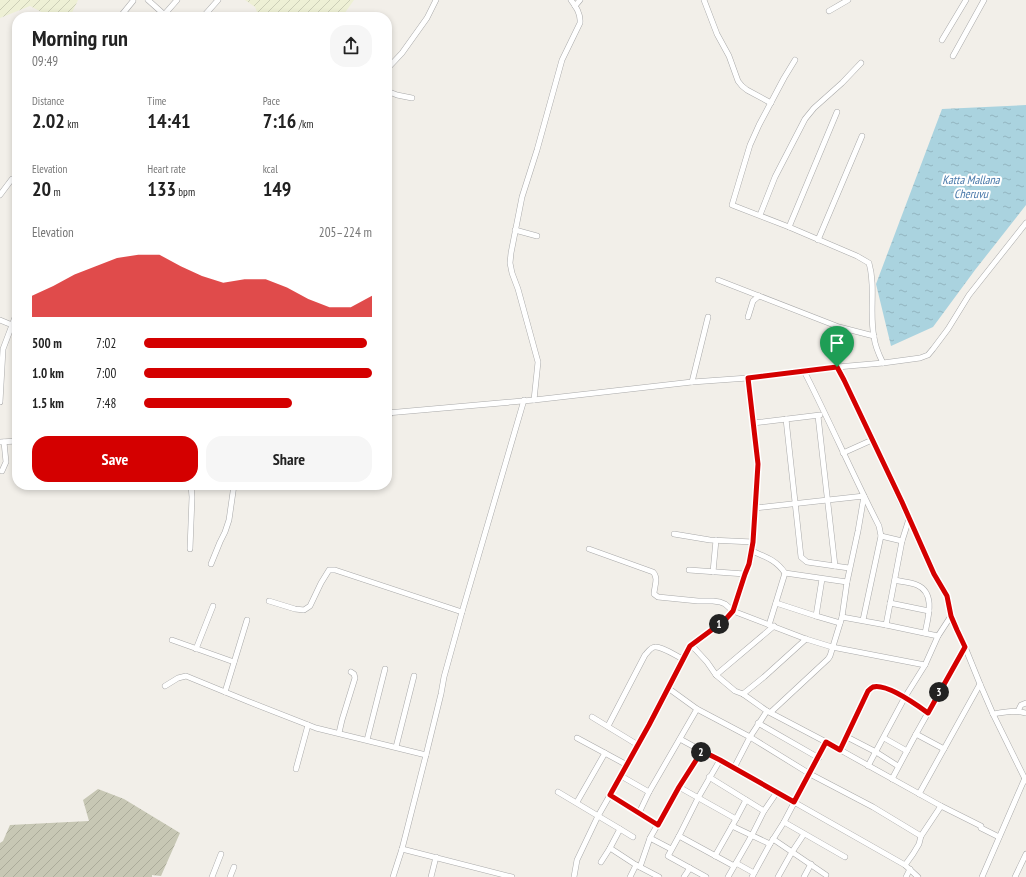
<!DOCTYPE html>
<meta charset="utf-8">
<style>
body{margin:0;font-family:"PT Sans Narrow",sans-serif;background:#f6f6f6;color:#222;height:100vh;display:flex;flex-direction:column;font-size:15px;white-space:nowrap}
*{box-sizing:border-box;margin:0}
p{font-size:13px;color:#767676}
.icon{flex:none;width:22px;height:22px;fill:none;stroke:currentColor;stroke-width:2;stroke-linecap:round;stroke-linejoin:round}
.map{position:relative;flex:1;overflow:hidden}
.panel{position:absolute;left:12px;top:12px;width:380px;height:478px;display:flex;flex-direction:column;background:#fff;border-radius:16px;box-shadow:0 2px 6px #0003}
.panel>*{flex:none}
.pin{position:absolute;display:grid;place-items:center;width:34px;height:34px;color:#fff;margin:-41px -17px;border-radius:50% 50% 50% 0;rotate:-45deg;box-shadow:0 0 4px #0007}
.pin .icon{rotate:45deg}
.km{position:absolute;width:20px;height:20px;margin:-10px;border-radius:50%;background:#222;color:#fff;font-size:11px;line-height:20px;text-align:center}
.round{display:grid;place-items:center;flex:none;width:42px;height:42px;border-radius:16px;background:#f6f6f6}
.headline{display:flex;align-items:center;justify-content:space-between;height:68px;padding:0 20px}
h1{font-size:22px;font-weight:700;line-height:30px}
.stats{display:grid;grid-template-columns:repeat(3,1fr);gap:6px;height:68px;padding:4px 20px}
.stats div{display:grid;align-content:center}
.stats b{font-size:20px;font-weight:700}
.stats small{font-size:11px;font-weight:400}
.stats p{font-size:11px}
.chart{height:112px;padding:8px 20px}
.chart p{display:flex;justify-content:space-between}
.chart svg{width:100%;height:72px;margin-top:4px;fill:#d40000;opacity:.7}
.action{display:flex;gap:8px;margin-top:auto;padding:8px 20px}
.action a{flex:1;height:46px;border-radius:16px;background:#d40000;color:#fff;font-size:16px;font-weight:700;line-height:46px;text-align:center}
.action a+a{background:#f6f6f6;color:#222}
ul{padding:0 20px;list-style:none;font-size:13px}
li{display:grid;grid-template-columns:64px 48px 1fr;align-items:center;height:30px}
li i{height:10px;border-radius:5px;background:#d40000}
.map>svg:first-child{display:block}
</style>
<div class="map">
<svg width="1026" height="877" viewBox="0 0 1026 877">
<defs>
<pattern id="construction-furrows" width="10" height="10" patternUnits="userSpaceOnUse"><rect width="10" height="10" fill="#c7c7b4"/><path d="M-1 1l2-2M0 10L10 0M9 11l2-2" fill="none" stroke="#abab9a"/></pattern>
<pattern id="farmland-furrows" width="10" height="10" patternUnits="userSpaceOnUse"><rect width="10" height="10" fill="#eef0d5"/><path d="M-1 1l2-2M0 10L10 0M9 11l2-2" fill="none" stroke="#ccceb7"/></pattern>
<pattern id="water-ripples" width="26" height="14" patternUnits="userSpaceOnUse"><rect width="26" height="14" fill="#aad3df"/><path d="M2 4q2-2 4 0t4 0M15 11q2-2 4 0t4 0" fill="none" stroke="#92b5bf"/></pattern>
</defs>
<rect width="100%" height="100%" fill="#f2efe9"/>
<polygon fill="url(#construction-furrows)" points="98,789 124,799 180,833 161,876 152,875 152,877 0,877 0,843 3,841 10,825 89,821 83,800"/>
<g fill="url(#farmland-furrows)">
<polygon points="0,0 78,0 70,17 51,17 30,6 0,18"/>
<polygon points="245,0 354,0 342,17 259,17 255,7"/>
</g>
<polygon fill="url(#water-ripples)" points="1026,105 1026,205 975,270 933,327 891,346 876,284 942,109"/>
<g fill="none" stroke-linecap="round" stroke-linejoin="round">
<defs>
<g id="street">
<polyline points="148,0 167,17"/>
<polyline points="704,0 717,34 729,56 738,81 742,86 747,90 771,103"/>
<polyline points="575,6 580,0"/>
<polyline points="829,11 848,0"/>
<polyline points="163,16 177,0"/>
<polyline points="120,17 133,1"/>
<polyline points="203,17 218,0"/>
<polyline points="942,40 966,0"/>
<polyline points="953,56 984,0"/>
<path d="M795,60l-11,18 -25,47 -9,20 -18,60 57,22 68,29 12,7c7,24 0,50 5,74 1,9 5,18 9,26"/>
<polyline points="387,69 402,53 427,18 436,0"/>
<polyline points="387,91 397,95 412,98"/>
<polyline points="0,195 12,179 17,179"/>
<polyline points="760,215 775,177 805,119 814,108 842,83 861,63"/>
<polyline points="789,227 837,112"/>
<polyline points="515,230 537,236"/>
<polyline points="818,240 862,136"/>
<polyline points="718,280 839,327 874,336"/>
<polyline points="748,317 753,301 759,296"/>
<polyline points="0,320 12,325"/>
<polyline points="837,367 844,380 901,502 909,519 923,548 934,574 947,597 951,616 957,630 965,647 980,684 993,714 1026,781"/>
<path d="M804,371c26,51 49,104 75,155l2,10 -18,84"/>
<polyline points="692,382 708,317"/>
<path d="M534,400l4,-38 -20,-73 -6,-16 -2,-10 1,-10 11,-56 15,-47 25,-90 18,-37c1,-9 -4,-16 -9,-23"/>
<polyline points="0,402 3,349 17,312"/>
<polyline points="387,413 534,400 692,382 748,378 837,367 883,363 920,358 928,355 933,349 948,329 969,295 1026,223"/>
<polyline points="818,416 835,566"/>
<polyline points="786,419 801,557 807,562 849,568"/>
<polyline points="753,423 820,415"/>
<polyline points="387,424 390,413"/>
<polyline points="0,442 17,441"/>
<polyline points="843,453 872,440"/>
<polyline points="2,471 6,462 4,442"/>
<polyline points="755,508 864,496 858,531 847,582 842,617 830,656 828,659 771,712"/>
<polyline points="674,534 710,540 753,542"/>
<polyline points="881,536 902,541"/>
<polyline points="190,549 192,497 191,485"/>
<path d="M589,549l64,23c6,6 1,15 1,22l4,3 40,4h15l7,1 5,2 8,7 73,28 26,8 93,18"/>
<path d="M752,551c14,6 24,9 33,22l62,9"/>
<polyline points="211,564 220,542 225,532 229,520 234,485"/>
<polyline points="689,570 745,574"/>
<polyline points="713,572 716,540"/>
<path d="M895,580c7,2 15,2 22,5 19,8 11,33 8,48"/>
<polyline points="269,601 295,609 304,610 310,606 321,583 329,570 335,570 462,612"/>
<polyline points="776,603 816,616 840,623"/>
<polyline points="890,603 929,611"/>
<polyline points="816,616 822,579"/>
<polyline points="842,617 886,625 938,636"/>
<polyline points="769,625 785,573"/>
<polyline points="886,625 902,541 909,519"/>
<polyline points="172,640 234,662"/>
<polyline points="690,646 695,649 707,662 716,675 735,691 743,694 767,711 826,742 941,806 921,836 919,844 913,854 905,865"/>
<polyline points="196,649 213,606"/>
<polyline points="716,675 774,626"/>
<polyline points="165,686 178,678 186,676 247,701 316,728 426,755"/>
<polyline points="668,688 697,709 750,737 810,774 873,807 921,836"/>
<polyline points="225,692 247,620"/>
<polyline points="743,694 764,677 806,639"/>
<polyline points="1018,711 1021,705 1026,703"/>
<path d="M993,714c12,-2 22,-4 33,-1"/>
<polyline points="592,717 638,745"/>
<polyline points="758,723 819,758"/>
<path d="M608,726l37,-71c3,-3 6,-8 10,-8 7,-1 21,9 28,12"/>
<polyline points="339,733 342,720 355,678 354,674 351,672"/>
<polyline points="916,734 944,749"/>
<polyline points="847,737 876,752 898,766"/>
<polyline points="577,738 627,765"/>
<polyline points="884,738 907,751"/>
<polyline points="680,739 702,751 734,768 905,865 918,877"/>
<polyline points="367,740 385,669"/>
<polyline points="396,747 414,676"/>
<path d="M840,750l28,-59c2,-2 3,-3 5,-4 14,-4 44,18 55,26"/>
<polyline points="868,766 905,697 925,665 938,636 951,616"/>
<polyline points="734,768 750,737 767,711"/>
<polyline points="296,769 308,725"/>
<polyline points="621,776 649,792"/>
<polyline points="709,777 764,811"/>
<polyline points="892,779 916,734 965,647"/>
<polyline points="679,787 736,819"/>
<polyline points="558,792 620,829 610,848 601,862"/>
<polyline points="919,794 980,684"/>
<polyline points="610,795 658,825"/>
<polyline points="577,802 605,753"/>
<polyline points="941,806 981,826"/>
<polyline points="639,813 649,792 697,709"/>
<polyline points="784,822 845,857"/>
<polyline points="732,826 770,844"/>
<polyline points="981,828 999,837"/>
<polyline points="620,829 633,837"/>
<polyline points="679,836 698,798 720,760"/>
<polyline points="773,839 826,875"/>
<polyline points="610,848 636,865 659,877"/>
<polyline points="402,849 512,877"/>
<polyline points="671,849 650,838 679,787 702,751"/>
<polyline points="715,856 736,819 746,800"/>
<polyline points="736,863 754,873"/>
<polyline points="640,867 650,838"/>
<polyline points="212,877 221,854"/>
<polyline points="230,877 234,867"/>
<polyline points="393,877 402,849 426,755 441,694 444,677 462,612 524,400"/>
<polyline points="431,877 436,857"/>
<polyline points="574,877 577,860 598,816 621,776 649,725 690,646 725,619 733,611 745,574 749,564 753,542 755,508 758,464 748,378"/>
<polyline points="630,877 636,865"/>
<polyline points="684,877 690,868"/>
<polyline points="706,877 668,856 679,836 734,866"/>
<polyline points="728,877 752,835 764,811 777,792"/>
<polyline points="752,877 770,844 784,822 826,742"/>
<polyline points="778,877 792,852 804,834"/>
<polyline points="804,877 811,864"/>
<polyline points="906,877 910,869"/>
<polyline points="982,877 1025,778"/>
<polyline points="1015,877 1026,854"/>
</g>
</defs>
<use href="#street" stroke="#a9a9a9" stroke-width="6"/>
<use href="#street" stroke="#fff" stroke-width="5"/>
</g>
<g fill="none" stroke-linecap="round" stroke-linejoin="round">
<defs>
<path id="route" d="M837,367l7,13 58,122 32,72 13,22 4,20 6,14 8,17 -37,66c-11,-8 -41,-30 -55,-26 -2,1 -3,2 -5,4l-28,59 -14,-8 -32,60 -74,-42 -18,-9 -23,36 -21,38 -48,-30 39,-70 41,-79 35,-26 8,-9 12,-37 4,-10 4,-22 5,-78 -10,-86z"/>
</defs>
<use href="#route" stroke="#fff" stroke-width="8"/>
<use href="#route" stroke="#d40000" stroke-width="5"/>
</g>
<g text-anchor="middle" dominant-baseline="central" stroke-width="4" stroke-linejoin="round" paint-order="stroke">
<g font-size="12" font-style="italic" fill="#4a7aab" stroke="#fff">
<text x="971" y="179">Katta Mallana<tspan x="971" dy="14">Cheruvu</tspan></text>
</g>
</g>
</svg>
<div class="pin" style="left:837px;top:367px;background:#1e9e55"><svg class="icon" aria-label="arrive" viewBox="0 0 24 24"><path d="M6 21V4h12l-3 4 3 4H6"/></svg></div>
<b class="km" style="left:719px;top:624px">1</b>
<b class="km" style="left:701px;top:752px">2</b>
<b class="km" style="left:939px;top:692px">3</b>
<section class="panel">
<div class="headline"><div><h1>Morning run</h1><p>09:49</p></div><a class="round"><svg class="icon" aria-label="share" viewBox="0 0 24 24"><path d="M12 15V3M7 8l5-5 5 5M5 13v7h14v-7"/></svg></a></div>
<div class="stats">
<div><p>Distance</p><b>2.02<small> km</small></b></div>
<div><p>Time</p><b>14:41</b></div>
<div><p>Pace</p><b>7:16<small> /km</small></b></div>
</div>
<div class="stats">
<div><p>Elevation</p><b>20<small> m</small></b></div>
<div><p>Heart rate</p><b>133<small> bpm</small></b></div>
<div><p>kcal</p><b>149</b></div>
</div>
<div class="chart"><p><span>Elevation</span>205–224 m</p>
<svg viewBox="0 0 160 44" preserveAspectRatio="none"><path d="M0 44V31L10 25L20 18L30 13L40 8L50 6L60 6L70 13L80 19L90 23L100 21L110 21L120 26L130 33L140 38L150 38L160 31V44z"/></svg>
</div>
<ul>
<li><b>500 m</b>7:02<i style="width:98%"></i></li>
<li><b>1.0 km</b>7:00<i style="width:100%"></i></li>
<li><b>1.5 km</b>7:48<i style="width:65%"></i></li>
</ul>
<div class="action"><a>Save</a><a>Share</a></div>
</section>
</div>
